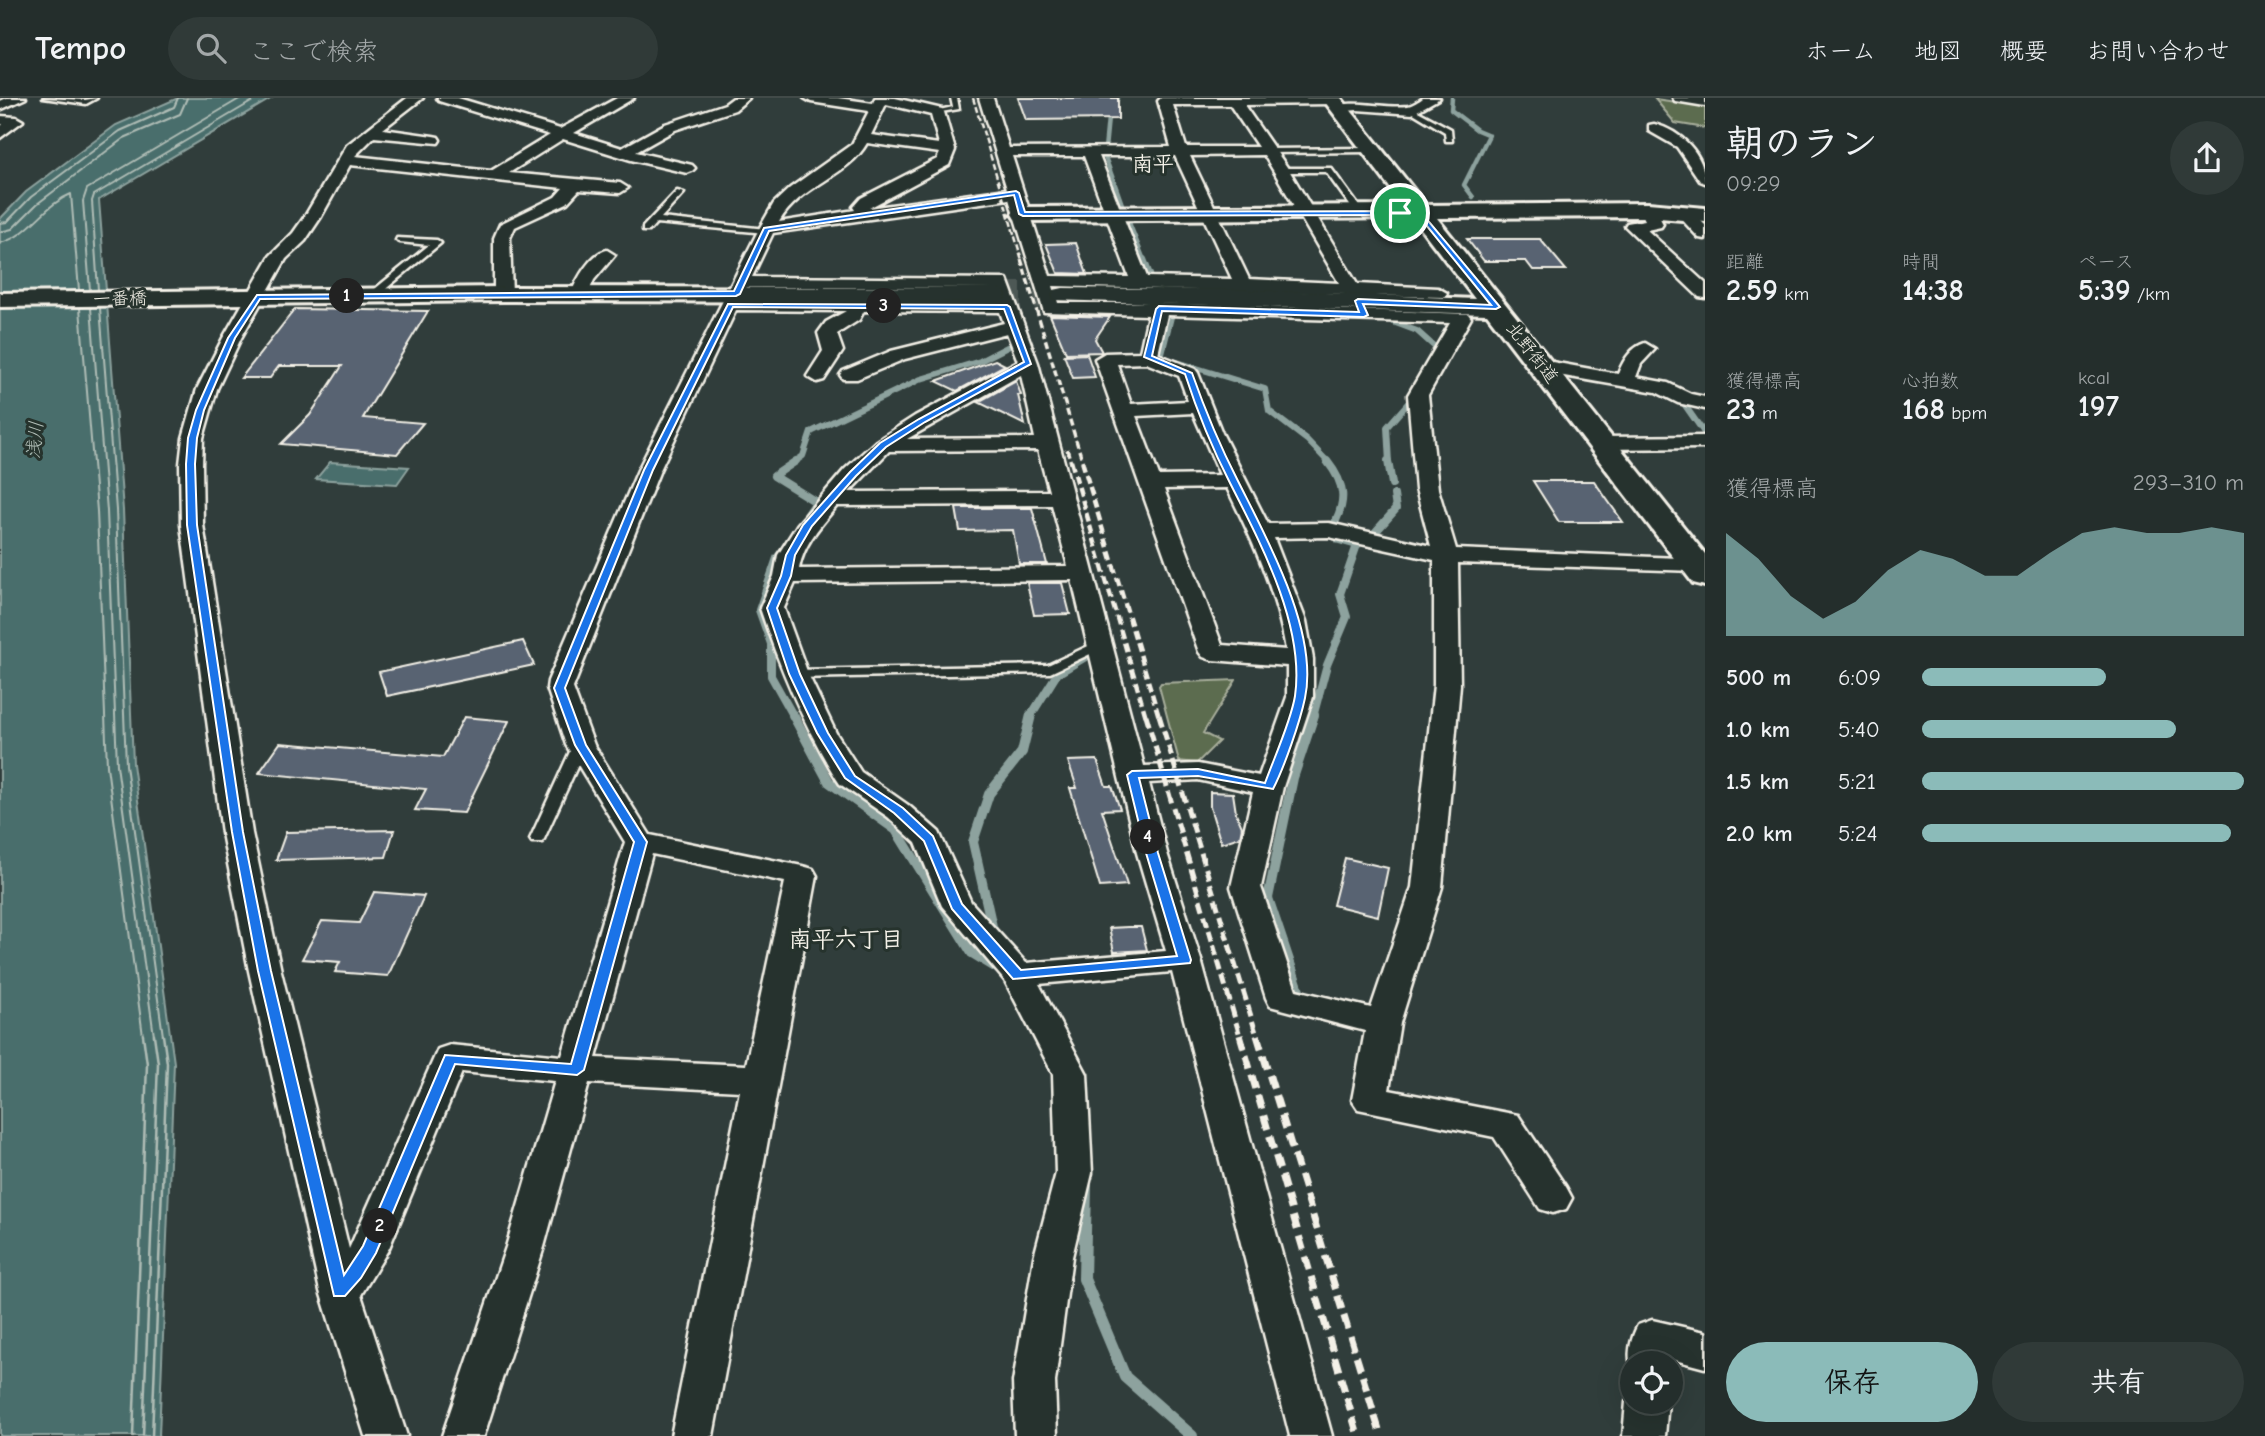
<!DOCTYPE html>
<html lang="ja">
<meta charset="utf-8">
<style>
body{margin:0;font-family:"Comic Neue","Klee One",sans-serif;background:#303a38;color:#f1f3f6;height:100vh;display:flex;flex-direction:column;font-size:26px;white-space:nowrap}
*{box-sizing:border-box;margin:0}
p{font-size:23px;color:#a3a8a9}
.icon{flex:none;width:38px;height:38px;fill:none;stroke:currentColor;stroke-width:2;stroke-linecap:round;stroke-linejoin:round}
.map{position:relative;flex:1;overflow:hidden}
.drawer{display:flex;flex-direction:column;background:#242e2c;width:560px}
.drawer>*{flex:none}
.buttons{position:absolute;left:1620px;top:1253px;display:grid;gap:14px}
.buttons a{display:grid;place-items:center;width:63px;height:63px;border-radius:50%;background:#242e2c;box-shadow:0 7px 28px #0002,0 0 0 2px #414a48;font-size:35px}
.pin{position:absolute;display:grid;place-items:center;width:60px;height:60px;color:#fff;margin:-30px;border:4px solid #fff;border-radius:50%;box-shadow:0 2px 7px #0007}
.km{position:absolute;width:35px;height:35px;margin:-18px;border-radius:50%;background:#222;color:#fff;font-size:19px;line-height:35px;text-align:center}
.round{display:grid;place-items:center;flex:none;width:74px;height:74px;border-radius:37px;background:#303a38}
.headline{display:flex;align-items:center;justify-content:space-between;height:119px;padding:0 21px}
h1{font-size:38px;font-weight:700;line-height:52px}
.metrics{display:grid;grid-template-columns:repeat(3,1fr);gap:10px;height:119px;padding:7px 21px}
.metrics div{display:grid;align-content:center}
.metrics b{font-size:30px;font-weight:700}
.metrics small{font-size:19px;font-weight:400}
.metrics p{font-size:19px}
.chart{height:196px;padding:14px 21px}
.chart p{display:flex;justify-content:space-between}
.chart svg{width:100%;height:126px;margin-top:7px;fill:#8bbbb9;opacity:.7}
.cta{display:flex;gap:14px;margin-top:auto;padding:14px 21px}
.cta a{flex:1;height:80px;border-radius:42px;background:#8bbbb9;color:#111;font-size:28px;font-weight:700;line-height:80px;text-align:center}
.cta a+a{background:#303a38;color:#f1f3f6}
ul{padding:0 21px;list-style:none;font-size:23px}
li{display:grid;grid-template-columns:112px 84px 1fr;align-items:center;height:52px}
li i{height:18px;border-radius:9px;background:#8bbbb9}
header{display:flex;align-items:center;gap:42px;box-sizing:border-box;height:98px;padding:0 35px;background:#242e2c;border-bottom:2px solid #414a48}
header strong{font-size:33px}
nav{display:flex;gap:38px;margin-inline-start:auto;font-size:24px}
.search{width:490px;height:63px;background:#303a38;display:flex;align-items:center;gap:18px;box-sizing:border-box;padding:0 24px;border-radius:38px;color:#a3a8a9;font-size:26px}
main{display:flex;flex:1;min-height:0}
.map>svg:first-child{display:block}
</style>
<header>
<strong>Tempo</strong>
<div class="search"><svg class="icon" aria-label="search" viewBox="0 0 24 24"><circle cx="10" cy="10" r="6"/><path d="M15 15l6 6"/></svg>ここで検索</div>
<nav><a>ホーム</a><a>地図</a><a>概要</a><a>お問い合わせ</a></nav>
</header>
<main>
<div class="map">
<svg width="1705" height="1338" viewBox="0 0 1705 1338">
<rect width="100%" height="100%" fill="#303d3b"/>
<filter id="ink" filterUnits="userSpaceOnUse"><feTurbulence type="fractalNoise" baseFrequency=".0143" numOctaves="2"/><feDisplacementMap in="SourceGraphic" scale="14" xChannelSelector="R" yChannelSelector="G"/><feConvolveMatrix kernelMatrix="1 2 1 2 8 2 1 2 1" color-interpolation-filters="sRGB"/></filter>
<g filter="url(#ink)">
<g fill="#5c6c4f" stroke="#a8ae9c" stroke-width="2">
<polygon points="1655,1 1705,8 1705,30 1675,25"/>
<polygon points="1236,582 1203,635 1219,643 1197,665 1179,663 1159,588 1161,585"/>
</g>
<g fill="#496e6c" stroke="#8da29e" stroke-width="2">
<polygon points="178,0 272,0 99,102 123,412 133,666 174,965 159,1338 0,1338 0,121 26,94 116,27"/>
<polygon points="330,364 409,369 397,386 316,381"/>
</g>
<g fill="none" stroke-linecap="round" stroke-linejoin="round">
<g stroke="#b0bdb6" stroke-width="2">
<polyline points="0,125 7,124 31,99 120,33 174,9 178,0"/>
<polyline points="0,134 12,131 37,106 124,40 180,16 187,0"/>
<path d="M0,145c30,-7 43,-38 71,-49l8,96"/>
<polyline points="90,192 83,103 87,91 241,0"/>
<polyline points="98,192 92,103 94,97 258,0"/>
<polyline points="80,210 97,413 107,668 143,938"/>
<polyline points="91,210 107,413 117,667 154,938"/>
<polyline points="100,210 116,412 126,667 163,938"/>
</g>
<g stroke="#b0bdb6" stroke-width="2.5">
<polyline points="133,1338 147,966 143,937"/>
<polyline points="143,1338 158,965 154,937"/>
<polyline points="152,1338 167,965 163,937"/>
</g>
<g stroke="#8da29e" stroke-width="4.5">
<polyline points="1452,0 1451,12 1477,32 1489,37 1464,87 1473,99"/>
<polyline points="1105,51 1108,20 1118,0"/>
<polyline points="1104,56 1123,109"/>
<polyline points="1128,122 1144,162"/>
</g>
<g stroke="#8da29e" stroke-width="6">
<polyline points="1144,161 1151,179"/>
<polyline points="1171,219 1161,259 1265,291 1269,313 1307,342 1329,365"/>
<polyline points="1393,224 1417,233 1437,251 1433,259"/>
<polyline points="1675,301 1684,306 1705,336"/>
<polyline points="793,365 803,358 811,334 921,281 980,263 1017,244"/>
<polyline points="1389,365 1387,329 1415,297"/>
</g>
<g stroke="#8da29e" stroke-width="8">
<polyline points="796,363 774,378 816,404 808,416"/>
<path d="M1327,363c19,24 20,41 5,67"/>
<polyline points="1388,363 1392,386"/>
<polyline points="1371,439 1396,411 1394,397"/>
<polyline points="784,451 777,460 759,512 771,546 771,578 794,619"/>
<polyline points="1030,619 1057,576 1087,558"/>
<polyline points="1313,619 1327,567 1347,519 1340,496 1357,447 1339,442"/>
</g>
<g stroke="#8da29e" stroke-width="10">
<polyline points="793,617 829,684 896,732 972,855 1000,872"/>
<polyline points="993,833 973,744 989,696 1022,654 1031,617"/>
<polyline points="1299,892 1268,800 1293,680 1314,617"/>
</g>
<polyline stroke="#8da29e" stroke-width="12" points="1086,1088 1084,1181 1125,1279 1192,1338"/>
</g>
<g fill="#586472" stroke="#f4f1e8" stroke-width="2">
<polygon points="1018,0 1118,0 1118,21 1026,22"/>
<polygon points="1467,141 1540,141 1566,172 1533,172 1526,163 1484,163"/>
<polygon points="1076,145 1087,176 1058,175 1046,146"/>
<polygon points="295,211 428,213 363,320 423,325 397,356 281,346 310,317 342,268 279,268 270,280 241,280"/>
<polygon points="1050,217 1110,219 1095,241 1102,254 1066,255"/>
<polygon points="1087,256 1095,279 1073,280 1064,257"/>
<polygon points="995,262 1005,267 957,293 936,283"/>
<polygon points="1016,283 1021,297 1018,297 1025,327 978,304"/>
<polygon points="1533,383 1594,383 1623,424 1559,424"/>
<polygon points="956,410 1032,410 1047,466 1019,466 1013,432 960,433"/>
<polygon points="1027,485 1062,485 1070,516 1034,517"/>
<polygon points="523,543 534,567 387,598 379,574"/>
<polygon points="464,619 509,623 464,715 415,712 426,691 259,675 280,645 443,659"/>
<polygon points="1097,662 1106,688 1112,688 1120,711 1102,712 1127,787 1100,789 1070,690 1077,690 1068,663"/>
<polygon points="1210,694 1233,695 1236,715 1242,729 1240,739 1221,745 1210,709"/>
<polygon points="394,732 386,759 276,762 286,734"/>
<polygon points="1345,760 1388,770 1378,818 1333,807"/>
<polygon points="374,794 424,798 388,878 335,874 340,864 302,861 322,823 359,825"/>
<polygon points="1128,829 1141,829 1147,852 1114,854 1109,830"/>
</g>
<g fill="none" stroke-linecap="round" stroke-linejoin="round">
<polyline stroke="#4d5855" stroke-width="26" stroke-dasharray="26 13" stroke-linecap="butt" points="995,197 1063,197"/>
<defs>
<g id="lane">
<polygon points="43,0 85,2 97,0 86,6"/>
<polygon points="951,0 957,0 959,11 935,15 935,13 953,9"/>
<polygon points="1410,11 1414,11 1451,31 1452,43 1446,43 1445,34 1410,13"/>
<polygon points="1369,50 1372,50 1372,54 1268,55 1264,53 1268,51"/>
<polygon points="1281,70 1331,70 1364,115 1357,117 1326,74 1278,74 1278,70"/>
<polygon points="677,93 684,95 661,120 766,131 770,133 766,135 656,125 649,133 643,133 643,129"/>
<polygon points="397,140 437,142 441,145 376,199 370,199 370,195 429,147 400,144 396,142"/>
<polygon points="1099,543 1103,544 1105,547 1103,550 1050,575 795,580 789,576 795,572 1048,567"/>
<polygon points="580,643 587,647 544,741 542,744 532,744 530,741 573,647"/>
</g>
<g id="street">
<polygon points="7,0 26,0 0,12 0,3"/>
<path d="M407,0h16l-40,31 50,7 5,1 2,3 -2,3 -64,-6 -19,19 136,15 59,-36 -111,-34 -2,-3h21l102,31 57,-31h17l-60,35 48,15 43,-24 60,-20 8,-6h16l-14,12 -60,20 -39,22 56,13 3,3 -3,3 -5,2 -56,-13 -68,-21 -54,34 111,10 8,5 -8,5 -41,-3 -12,13 -52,24 -5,11 2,56 -9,5 -9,-5v-56l6,-14 55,-27 8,-9 -213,-23 -29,52 -16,24 -19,18 -45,79 -24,51 -14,49 -1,26 1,61 49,308 29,138 68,278 89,-200 12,-4 112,11 63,-214 -59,-97 -19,-57 1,-7 90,-211 121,-241 15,-26 16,-15 62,-44 17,-33 -58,-9 -7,-4h34l35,5 2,-5h20l47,11 2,3 11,38 -6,15 -80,43 138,-19 -28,-91h14l16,50 162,-1 -13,-46 3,-3h176v5l-5,1 -88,1 45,65 68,114 81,4 9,5 -3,4 -81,-2 5,8 -9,5 -6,-1 -8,-13 -292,-8 5,17h101l309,11 3,4 -43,77 10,94 18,60 248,10v10l-8,2 -238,-8 2,122 -18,202 -42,136 -11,67 129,25 48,72 6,11 -6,11 -13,4 -13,-4 -46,-72 -136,-28 -6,-9 13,-69 -95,-25 -4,-8 -35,-111 22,-95 -55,-12 -49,3 18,70 34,107 131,476h-42l-118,-464 -133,12 48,90 5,99 -20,84 -17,125 2,54h-42l-2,-54 21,-125 22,-84 -3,-99 -48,-93 -63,-75 -26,-63 -28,-26 -48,-33 -4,-6c-33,-54 -56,-110 -76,-170l14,-32 4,-21 19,-30 48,-56 31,-28 39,-25 103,-55 -11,-28 -102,26 -48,20h-14l-3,-4 3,-4 48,-20 113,-28 -4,-11 -136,-1 -5,9 -22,14 6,17 -19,29 -7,2 -10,-6 16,-25 -5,-18 8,-11 20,-11 -110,-1 -76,160 -87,218 21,57 56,90 152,31 11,3 4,7 -104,560h-42l69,-345 -151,-8 -45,164 -60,189h-42l64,-189 49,-166 -93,-9 -73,176 -28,47 46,141h-42l-45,-145 -71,-320 -27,-138 -41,-308 -1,-61 3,-26 14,-49 26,-51 47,-82 23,-23 12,-17 42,-71zM886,6l45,11 8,29 -68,-9zM1173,7h57l28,42h-72zM867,45l73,10 -3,6 -76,39 -8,9 2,3 -76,12c21,-37 69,-45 88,-79zM1264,57l9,15 66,113 -90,-4 -59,-123zM1012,58h72l45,121 -79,-1zM1099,58h76l57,123 -85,-2zM1009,101l35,113 104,3 -8,37 -35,1 -10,6 104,293 4,5 9,3 75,6v31l-28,79 -61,-12 -54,2 -106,-403 -31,-84 -255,-2 21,-44zM747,189l246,1 4,13 -256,-1zM1167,217l283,8 -42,72 8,94 15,57 -102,-23 -61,1 -46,-91 -24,-60 -3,-4 -37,-15zM1146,265l33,13 9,25 -57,3 -14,-40zM1021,277l14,63 -128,1zM1193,315l27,62 -61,1 -23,-60zM1038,352l11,41 -200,1 40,-41zM1227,390c25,51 50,105 59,162l-64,-5 -58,-156zM1052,407l16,61 -269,3c5,-26 22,-44 38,-63zM1329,439l105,23v125l-22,202 -41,121 -75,-18 -35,-103 22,-100 30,-90v-38l-7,-38 -32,-83zM1072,482l65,273 29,98 -140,12 -55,-61 -32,-70 -31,-27 -47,-33 -25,-39 -28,-59 -24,-66 11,-25zM652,756l133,28 -39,183 -150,-7z"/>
<path d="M1423,0h17l-28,16 -55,-4 -19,2 -7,-4c19,-10 54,1 77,-2 5,-1 11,-5 15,-8z"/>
<polygon points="1673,0 1705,0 1705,8 1675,3"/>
<polygon points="0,18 16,19 23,23 0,40 0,29 3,26 0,26"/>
<path d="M1654,26c27,7 51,30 51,59l-5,-2 -23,-34 -28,-16v-6z"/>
<polygon points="1648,107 1654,109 1663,126 1661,129 1647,132 1705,185 1705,200 1699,199 1625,128 1627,125 1645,122 1640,112"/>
<polygon points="1683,109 1689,111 1705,127 1705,141 1699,140 1675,114"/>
<path d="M607,152l8,5 -21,25 -8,18h-12l-3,-4c6,-15 19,-40 36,-44z"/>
<path d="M1645,245l10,6 -14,15 -5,13 32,6 23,11 14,3v12l-27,-6 -22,-11 -115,-20 -10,-6 10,-6 77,14c5,-13 13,-27 27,-31z"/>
<polygon points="1705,338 1705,350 1602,351 1595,349 1591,345 1595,341 1602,339"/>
<path d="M1652,1222l53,12v36l-34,-9 -1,4h-37v7c-7,-14 -2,-32 5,-45z"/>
<polygon points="1632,1291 1633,1304 1668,1304 1665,1338 1623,1338 1626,1304"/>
</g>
<g id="secondary">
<polygon points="1322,0 1341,0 1426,107 1648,105 1705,110 1705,124 1648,119 1437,120 1705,456 1705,488 1693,485 1487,216 1054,202 1051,197 1054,192 1063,190 1248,192 1475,201 1413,120 1023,123 1015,121 1012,116 1015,111 1023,109 1403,107"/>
<polygon points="503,189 995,190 1004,192 1007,197 1004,202 995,204 503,203 0,209 0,195"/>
</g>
</defs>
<use href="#lane" stroke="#f4f1e8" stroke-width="5"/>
<use href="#street" stroke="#f4f1e8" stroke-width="5"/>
<use href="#secondary" stroke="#f4f1e8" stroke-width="6"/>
<use href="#lane" fill="#26332d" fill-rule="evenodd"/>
<use href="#street" fill="#26332d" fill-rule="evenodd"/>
<use href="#secondary" fill="#26332d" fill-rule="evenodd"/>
<polyline stroke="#f4f1e8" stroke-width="2.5" stroke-dasharray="6 2.5" stroke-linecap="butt" points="973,0 1022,162"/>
<g stroke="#f4f1e8" stroke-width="3.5" stroke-dasharray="7 3.5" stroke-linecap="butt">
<polyline points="1021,161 1083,365"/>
<polyline points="1067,351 1071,365"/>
</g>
<g stroke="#f4f1e8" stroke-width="4.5" stroke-dasharray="9 4.5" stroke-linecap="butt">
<polyline points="1071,363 1146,619"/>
<polyline points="1082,363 1159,619"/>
</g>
<g stroke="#f4f1e8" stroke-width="5" stroke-dasharray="11 5" stroke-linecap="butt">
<polyline points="1146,617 1240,938"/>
<polyline points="1159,617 1257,938"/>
</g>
<g stroke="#f4f1e8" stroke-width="7" stroke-dasharray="14 7" stroke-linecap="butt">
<polyline points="1240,937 1358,1338"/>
<polyline points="1257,937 1381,1338"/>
</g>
</g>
</g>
<path fill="#1a73e8" stroke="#fff" stroke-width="2" fill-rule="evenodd" d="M1016,93l3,2 6,19 395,-1 80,96 -4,2 -133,-5 5,11 -4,2 -202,-6 -10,45 40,17c13,37 28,73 46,108 29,58 81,151 67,217 -5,24 -21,70 -32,91l-75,-13 -59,2 19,75 33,107 -1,3 -177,16 -61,-70 -28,-68 -30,-28 -49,-35 -28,-45 -28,-59 -22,-66 14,-32 5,-21 17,-30 47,-53 30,-29 39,-24 105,-57 -20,-53 -271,-2 -80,163 -88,218 21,57 61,97 -63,228 -7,5 -122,-11 -79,189 -15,25 -16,18h-11l-76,-325 -26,-139 -45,-307 -1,-61 2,-26 8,-28 32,-72 29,-43 477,-4 30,-63zM1014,97l5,19 4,2 395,-1 73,90 -133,-6 -3,2 4,11 -200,-6 -3,3 -12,48 41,17c12,37 27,74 45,109 31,61 75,143 65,213 -4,25 -21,62 -30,87l-67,-14 -66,2 -5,4 19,78 31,103 -156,14 -59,-66 -29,-68 -30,-28 -48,-32 -27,-43 -28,-59 -23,-66 14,-32 4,-21 17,-29 44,-50 30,-29 39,-25 106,-58 -21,-57 -3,-2 -279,-1 -84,166 -90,218 21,57 59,97 -63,222 -126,-9 -82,191 -19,29 -73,-304 -28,-139 -46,-307 -2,-61 2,-26 7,-28 31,-72 25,-39 476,-3 4,-2 29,-63z"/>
<g text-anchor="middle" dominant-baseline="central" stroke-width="6" stroke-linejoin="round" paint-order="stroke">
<g font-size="18" fill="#f4f1e8" stroke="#26332d">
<text transform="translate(120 201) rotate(-1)">一番橋</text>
<text transform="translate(1532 255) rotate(52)">北野街道</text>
</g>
<g font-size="19" font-style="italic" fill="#b0bdb6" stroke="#26332d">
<text transform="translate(35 342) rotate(-85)">浅川</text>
</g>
<g font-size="21" font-weight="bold" fill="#f4f1e8" stroke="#26332d">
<text x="1153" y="66">南平</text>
</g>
<g font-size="23" font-weight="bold" fill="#f4f1e8" stroke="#26332d">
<text x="846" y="841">南平六丁目</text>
</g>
</g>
</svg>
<div class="buttons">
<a><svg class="icon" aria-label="locate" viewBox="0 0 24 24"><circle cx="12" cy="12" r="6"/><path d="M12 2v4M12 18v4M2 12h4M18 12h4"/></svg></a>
</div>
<div class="pin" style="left:1400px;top:115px;background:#1e9e55"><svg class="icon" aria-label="arrive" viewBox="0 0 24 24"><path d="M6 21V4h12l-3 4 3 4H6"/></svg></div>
<b class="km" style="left:347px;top:198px">1</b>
<b class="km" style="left:380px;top:1128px">2</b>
<b class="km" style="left:884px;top:208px">3</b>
<b class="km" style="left:1148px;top:739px">4</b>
</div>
<section class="drawer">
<div class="headline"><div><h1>朝のラン</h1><p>09:29</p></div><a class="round"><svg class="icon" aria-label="share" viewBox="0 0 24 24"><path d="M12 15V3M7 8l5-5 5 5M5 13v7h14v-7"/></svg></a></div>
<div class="metrics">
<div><p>距離</p><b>2.59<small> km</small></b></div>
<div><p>時間</p><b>14:38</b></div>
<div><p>ペース</p><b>5:39<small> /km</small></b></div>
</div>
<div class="metrics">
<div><p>獲得標高</p><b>23<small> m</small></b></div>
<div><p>心拍数</p><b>168<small> bpm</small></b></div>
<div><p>kcal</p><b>197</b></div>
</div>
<div class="chart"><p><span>獲得標高</span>293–310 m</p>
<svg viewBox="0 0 160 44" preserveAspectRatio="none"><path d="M0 44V8L10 17L20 30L30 38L40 32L50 21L60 14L70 17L80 23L90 23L100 15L110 8L120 6L130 8L140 8L150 6L160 8V44z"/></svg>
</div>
<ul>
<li><b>500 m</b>6:09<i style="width:57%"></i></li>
<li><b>1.0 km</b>5:40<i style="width:79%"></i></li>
<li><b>1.5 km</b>5:21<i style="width:100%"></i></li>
<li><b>2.0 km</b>5:24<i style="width:96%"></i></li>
</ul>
<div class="cta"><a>保存</a><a>共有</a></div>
</section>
</main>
